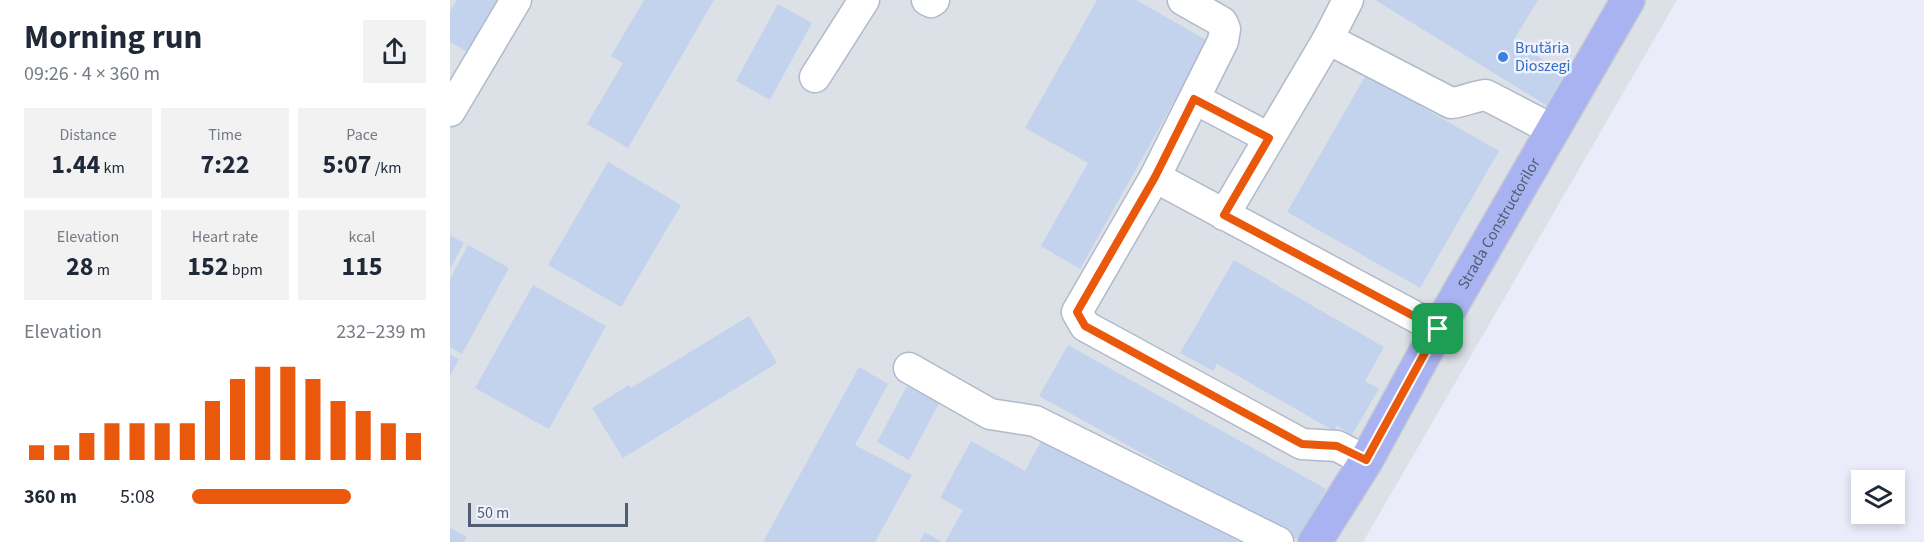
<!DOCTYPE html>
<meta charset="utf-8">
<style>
body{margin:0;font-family:"Source Sans 3",sans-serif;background:#f2f2f3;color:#1f2937;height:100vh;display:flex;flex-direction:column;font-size:22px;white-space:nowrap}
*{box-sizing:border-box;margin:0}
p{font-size:20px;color:#747a83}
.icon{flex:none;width:33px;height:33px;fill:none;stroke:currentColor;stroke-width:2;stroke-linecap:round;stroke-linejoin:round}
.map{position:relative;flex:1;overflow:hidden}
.details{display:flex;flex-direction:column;background:#fff;width:450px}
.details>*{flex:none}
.controls{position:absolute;left:1401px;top:470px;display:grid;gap:12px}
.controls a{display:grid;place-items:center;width:54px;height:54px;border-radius:0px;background:#fff;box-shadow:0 3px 9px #0003;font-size:30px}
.scale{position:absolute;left:18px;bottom:15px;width:160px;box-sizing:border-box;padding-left:6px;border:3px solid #505d72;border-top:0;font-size:16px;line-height:21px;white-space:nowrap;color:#505d72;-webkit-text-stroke:4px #f0f2fd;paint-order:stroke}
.pin{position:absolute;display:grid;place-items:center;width:51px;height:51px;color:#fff;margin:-26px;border-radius:12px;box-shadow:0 3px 9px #0006}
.round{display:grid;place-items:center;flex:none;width:63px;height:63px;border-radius:0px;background:#f2f2f3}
.head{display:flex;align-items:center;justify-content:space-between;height:102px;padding:0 24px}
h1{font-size:33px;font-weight:700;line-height:45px}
.figures{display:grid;grid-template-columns:repeat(3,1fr);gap:9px;height:102px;padding:6px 24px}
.figures div{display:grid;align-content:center;border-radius:0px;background:#f2f2f3;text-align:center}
.figures b{font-size:26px;font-weight:700}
.figures small{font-size:16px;font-weight:400}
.figures p{font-size:16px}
.chart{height:168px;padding:12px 24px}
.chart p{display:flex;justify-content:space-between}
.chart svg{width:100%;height:108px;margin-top:6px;stroke:#ea580c;stroke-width:6}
ul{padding:0 24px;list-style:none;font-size:20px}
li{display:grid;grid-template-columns:96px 72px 1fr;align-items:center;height:45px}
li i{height:15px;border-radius:8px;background:#ea580c}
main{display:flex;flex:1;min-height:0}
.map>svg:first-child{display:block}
</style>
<main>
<section class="details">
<div class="head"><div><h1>Morning run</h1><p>09:26 · 4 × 360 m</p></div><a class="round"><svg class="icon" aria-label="share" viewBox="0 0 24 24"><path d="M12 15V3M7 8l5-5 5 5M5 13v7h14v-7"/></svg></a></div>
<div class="figures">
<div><p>Distance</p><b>1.44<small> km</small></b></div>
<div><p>Time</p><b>7:22</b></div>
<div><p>Pace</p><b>5:07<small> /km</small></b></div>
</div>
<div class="figures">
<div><p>Elevation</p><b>28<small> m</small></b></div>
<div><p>Heart rate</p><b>152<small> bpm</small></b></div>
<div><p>kcal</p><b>115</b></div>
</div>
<div class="chart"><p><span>Elevation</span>232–239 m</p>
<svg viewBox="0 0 160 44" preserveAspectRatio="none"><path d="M5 44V38M15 44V38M25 44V33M35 44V29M45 44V29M55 44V29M65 44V29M75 44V20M85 44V11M95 44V6M105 44V6M115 44V11M125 44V20M135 44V24M145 44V29M155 44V33"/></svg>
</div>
<ul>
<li><b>360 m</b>5:08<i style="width:68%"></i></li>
</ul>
</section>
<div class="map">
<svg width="1474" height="542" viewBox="0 0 1474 542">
<rect width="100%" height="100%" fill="#eaecfa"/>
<polygon fill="#dce0e7" points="0,0 1227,0 913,542 0,542"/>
<g fill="#c4d3ed">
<polygon points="7,0 56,0 23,55 0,42 0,11"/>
<polygon points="194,0 264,0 178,148 137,124 173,63 161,56"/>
<polygon points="647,0 686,0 758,41 630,269 591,246 638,163 575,128"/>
<polygon points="925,0 1088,0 1063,41 1115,73 1096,105"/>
<polygon points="328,4 362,23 320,100 286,81"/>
<polygon points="916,75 1049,151 970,288 837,212"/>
<polygon points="158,162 231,205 171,307 98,265"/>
<polygon points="0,235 14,243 0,269"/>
<polygon points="18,245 59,268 12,354 0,347 0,279"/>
<polygon points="784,260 934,347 915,381 929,389 902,435 887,426 884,431 767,364 763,371 730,353"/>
<polygon points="83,285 156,326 99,429 25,388"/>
<polygon points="299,316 327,363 173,458 142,408 179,385 181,388"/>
<polygon points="618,345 876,489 848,540 589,396"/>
<polygon points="0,355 9,359 0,376"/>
<polygon points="409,367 438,384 405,445 462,475 425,542 313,542"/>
<polygon points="457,386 489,403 459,460 427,442"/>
<polygon points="594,436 789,542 495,542 513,510 490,498 521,441 575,471"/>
<polygon points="0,528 17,537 14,542 0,542"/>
<polygon points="475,532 492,542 469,542"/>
</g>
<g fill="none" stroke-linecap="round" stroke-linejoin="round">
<defs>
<g id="minor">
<polyline points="477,0 481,2 484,0"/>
<polyline points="733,0 772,22 775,29 773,41 705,177 627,312 635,326 852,444 887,446 916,461"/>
<path d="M878,39l123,64c13,-1 23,-7 35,-8l67,35"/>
<polyline points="365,77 414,0"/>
<polyline points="745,99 819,138"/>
<polyline points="0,111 66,0"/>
<polyline points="705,177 988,329"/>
<polyline points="774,215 878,39 898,0"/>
<polyline points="459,368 540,414 585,421 828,542"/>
</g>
<g id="major">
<path id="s1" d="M865,542l51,-81 72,-132 190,-329"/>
</g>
</defs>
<use href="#minor" stroke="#b1b9cb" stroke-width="33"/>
<use href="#major" stroke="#c7cbd2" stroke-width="36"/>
<use href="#minor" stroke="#fff" stroke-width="30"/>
<use href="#major" stroke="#aab3f1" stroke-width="33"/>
</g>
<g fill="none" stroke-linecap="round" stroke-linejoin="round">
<defs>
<polygon id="route" points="744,99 819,138 774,215 988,329 916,460 887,446 852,444 635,326 627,312 705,177"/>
</defs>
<use href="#route" stroke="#fff" stroke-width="12"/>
<use href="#route" stroke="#ea580c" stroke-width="8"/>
</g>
<circle fill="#3f7fe0" stroke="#f0f2fd" stroke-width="2" cx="1053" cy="57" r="6"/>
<g text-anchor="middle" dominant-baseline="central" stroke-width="5" stroke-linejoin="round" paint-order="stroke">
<g font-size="16" fill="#366cbe" stroke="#f0f2fd" text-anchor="start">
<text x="1065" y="48">Brutăria<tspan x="1065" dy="18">Dioszegi</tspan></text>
</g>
<g font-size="16" fill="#505d72" stroke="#f0f2fd">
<text stroke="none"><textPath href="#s1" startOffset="368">Strada Constructorilor</textPath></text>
</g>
</g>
</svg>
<div class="controls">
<a><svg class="icon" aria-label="layers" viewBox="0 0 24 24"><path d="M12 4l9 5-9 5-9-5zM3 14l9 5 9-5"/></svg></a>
</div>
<div class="scale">50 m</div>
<div class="pin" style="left:988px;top:329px;background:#1e9e55"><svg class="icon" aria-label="arrive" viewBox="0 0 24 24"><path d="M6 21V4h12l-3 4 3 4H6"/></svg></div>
</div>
</main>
